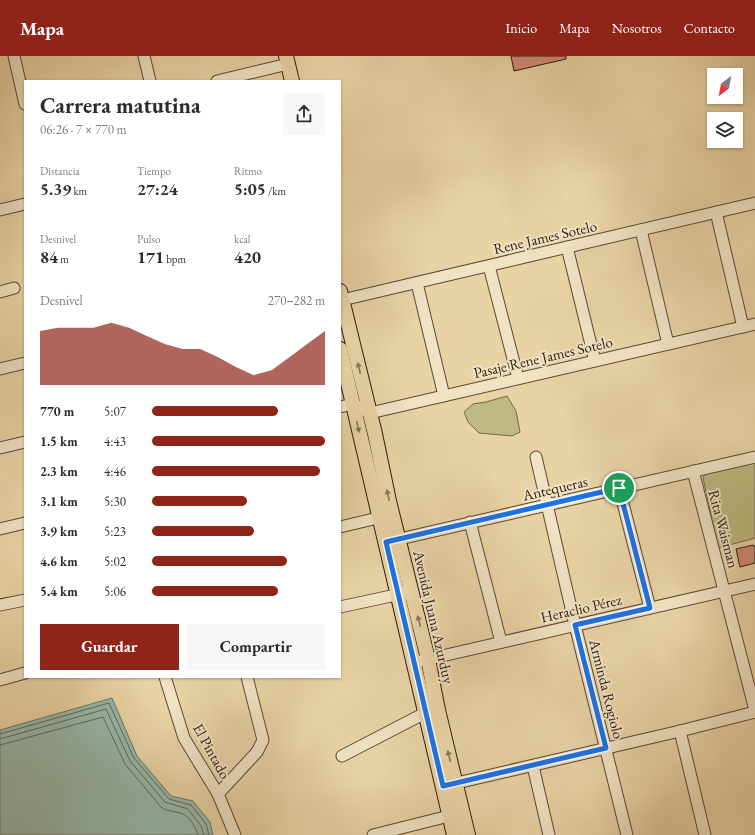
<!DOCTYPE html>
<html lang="es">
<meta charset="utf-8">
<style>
body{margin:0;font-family:"EB Garamond",serif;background:#f7f7f7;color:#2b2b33;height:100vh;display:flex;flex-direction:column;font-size:15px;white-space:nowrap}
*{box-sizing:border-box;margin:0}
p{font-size:13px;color:#7c7c81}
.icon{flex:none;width:22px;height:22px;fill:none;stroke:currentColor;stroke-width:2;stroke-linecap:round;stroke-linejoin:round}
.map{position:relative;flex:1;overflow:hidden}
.panel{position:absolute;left:24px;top:24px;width:317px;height:598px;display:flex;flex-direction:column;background:#fff;border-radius:0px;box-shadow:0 1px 3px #0004}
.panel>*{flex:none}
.needle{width:26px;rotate:212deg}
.controls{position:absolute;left:707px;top:12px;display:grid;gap:8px}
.controls a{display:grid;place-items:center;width:36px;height:36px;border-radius:0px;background:#fff;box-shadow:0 1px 3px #0004;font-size:20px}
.pin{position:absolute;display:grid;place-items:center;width:34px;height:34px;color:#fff;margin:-17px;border:2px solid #fff;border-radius:50%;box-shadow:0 1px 4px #0007}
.round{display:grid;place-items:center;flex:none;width:42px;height:42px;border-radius:0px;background:#f7f7f7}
.overview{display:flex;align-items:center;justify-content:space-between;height:68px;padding:0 16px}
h1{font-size:22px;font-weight:700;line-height:30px}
.figures{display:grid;grid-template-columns:repeat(3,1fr);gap:6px;height:68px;padding:4px 16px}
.figures div{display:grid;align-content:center}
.figures b{font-size:17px;font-weight:700}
.figures small{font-size:11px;font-weight:400}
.figures p{font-size:11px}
.chart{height:112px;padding:8px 16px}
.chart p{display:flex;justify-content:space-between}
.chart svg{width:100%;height:72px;margin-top:4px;fill:#8f2418;opacity:.7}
.primary-button{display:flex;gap:8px;margin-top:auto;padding:8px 16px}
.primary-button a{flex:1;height:46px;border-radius:0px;background:#8f2418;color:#fff;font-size:16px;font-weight:700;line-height:46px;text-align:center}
.primary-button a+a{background:#f7f7f7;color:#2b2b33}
ul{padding:0 16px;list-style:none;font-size:13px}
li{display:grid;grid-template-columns:64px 48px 1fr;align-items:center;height:30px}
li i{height:10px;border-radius:5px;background:#8f2418}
header{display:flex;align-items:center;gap:24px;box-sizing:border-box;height:56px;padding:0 20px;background:#8f2418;color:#fff}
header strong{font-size:19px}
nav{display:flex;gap:22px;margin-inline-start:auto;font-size:14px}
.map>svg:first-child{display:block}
</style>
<header>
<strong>Mapa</strong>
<nav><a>Inicio</a><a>Mapa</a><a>Nosotros</a><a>Contacto</a></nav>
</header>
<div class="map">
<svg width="755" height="779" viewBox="0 0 755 779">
<rect width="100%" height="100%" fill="#e9d3a5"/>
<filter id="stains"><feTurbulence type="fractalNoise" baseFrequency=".005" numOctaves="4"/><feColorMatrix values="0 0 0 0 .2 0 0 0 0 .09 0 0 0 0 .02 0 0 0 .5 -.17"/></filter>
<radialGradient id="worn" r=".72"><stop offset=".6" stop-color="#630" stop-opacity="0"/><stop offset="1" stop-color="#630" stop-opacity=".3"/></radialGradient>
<g fill="#bfba81" stroke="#756a46">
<polygon points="507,340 516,355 520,376 512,380 479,377 468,366 464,356 473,348 486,346"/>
<polygon points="755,405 755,482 718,492 703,422 705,418"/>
</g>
<polygon fill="#97b7aa" stroke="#6c786b" points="112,642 137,700 171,740 193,745 210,766 213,779 0,779 0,674"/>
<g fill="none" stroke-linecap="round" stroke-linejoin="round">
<g stroke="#61685b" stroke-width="1">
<polyline points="0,678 109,647 134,702 169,743 191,749 206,768 209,779"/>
<polyline points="0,683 106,653 130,705 165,746 188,753 201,770 204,779"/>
<path d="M0,689l103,-28 22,47 36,43c7,5 15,4 22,7 7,3 13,14 15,21"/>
</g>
</g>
<g fill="#d28a79" stroke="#2b1a0c">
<polygon points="511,0 566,0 566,3 514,15"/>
<polygon points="753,489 753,490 755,490 755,507 740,511 736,493"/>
</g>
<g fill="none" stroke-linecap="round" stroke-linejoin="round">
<defs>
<g id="minor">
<polyline points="14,0 25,48"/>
<polyline points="144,0 150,25"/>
<polyline points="217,25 288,8"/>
<polyline points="0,154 25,148"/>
<polyline points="716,156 743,271"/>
<polyline points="641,174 668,288"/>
<polyline points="567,191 595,305"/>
<polyline points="489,210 518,322"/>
<polyline points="417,227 444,340"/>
<polyline points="0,236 14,232"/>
<polyline points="342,244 755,147"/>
<polyline points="0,313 25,307"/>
<polyline points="340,351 353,348 370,357 755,268"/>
<polyline points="0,392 25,386"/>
<polyline points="536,401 575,569 627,779"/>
<polyline points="693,415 755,654"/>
<polyline points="619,432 650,552"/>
<polyline points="470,466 501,586"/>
<polyline points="340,471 386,460"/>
<polyline points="0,473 25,467"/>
<polyline points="391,485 755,401"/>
<polyline points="0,549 25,544"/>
<polyline points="340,551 405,537"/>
<polyline points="420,605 755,528"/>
<polyline points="165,621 184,682 218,738 235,779"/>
<polyline points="0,624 25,617"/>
<polyline points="680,675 705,779"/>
<polyline points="342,700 425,657 431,655"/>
<polyline points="533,710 549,779"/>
<polyline points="448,729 680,675 755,656"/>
<polyline points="218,738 257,696 263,684 247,621"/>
<polyline points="373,779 449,760 455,757"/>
</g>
<g id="major">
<polyline points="286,0 292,25"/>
<polyline points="340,235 375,378 389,445 428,603 438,654 468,779"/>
<polyline points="340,293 454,779"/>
</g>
</defs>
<use href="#minor" stroke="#5a4832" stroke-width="13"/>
<use href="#major" stroke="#2b1a0c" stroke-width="16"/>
<use href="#minor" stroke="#f1e2c4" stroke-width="11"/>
<use href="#major" stroke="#e9d3a5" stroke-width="14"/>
</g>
<defs><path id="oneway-solid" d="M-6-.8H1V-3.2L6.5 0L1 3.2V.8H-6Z"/></defs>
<g fill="#8a7658">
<use href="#oneway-solid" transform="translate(359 312) rotate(-103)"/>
<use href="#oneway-solid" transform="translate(358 371) rotate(77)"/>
<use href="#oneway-solid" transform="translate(388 439) rotate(-102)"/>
<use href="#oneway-solid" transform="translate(419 565) rotate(-104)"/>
<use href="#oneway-solid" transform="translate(449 700) rotate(-103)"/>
</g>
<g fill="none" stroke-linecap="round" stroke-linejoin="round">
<defs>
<polygon id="route" points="619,432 650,552 575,569 606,692 443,730 386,486"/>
</defs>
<use href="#route" stroke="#fff" stroke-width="8"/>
<use href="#route" stroke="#1a73e8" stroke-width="5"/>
</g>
<g text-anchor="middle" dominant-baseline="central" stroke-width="4" stroke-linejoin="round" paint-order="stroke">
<g font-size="15" fill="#2b1a0c" stroke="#f1e2c4">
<text transform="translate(545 181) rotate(-13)">Rene James Sotelo</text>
<text transform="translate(543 301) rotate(-13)">Pasaje Rene James Sotelo</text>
<text transform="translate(555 432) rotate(-13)">Antequeras</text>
<text transform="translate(724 473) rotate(75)">Rita Waisman</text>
<text transform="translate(581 552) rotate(-13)">Heraclio Pérez</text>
<text transform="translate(434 561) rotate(77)">Avenida Juana Azurduy</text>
<text transform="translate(607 633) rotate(76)">Arminda Rogiolo</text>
<text transform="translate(212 695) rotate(61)">El Pintado</text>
</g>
</g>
<rect width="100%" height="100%" filter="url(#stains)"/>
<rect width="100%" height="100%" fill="url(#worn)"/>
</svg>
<div class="controls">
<a><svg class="needle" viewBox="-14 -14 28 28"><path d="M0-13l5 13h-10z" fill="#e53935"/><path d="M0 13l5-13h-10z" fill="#7c7c81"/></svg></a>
<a><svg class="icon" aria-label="layers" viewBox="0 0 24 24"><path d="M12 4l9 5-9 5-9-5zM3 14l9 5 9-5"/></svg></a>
</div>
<div class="pin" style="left:619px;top:432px;background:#1e9e55"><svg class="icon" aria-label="arrive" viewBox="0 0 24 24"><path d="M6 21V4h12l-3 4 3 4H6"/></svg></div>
<section class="panel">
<div class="overview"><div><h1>Carrera matutina</h1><p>06:26 · 7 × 770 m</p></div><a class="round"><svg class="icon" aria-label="share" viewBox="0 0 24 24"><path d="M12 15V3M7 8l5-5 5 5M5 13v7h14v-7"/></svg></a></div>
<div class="figures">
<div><p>Distancia</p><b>5.39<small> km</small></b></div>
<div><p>Tiempo</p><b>27:24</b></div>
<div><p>Ritmo</p><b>5:05<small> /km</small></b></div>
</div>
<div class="figures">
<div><p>Desnivel</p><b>84<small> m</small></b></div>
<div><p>Pulso</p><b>171<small> bpm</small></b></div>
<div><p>kcal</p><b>420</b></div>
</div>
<div class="chart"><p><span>Desnivel</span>270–282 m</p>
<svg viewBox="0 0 160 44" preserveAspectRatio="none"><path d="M0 44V11L10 9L20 9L30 9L40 6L50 9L60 14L70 19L80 22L90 22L100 27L110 33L120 38L130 35L140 27L150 19L160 11V44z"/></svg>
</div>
<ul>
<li><b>770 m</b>5:07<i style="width:73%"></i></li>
<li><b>1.5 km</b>4:43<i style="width:100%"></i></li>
<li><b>2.3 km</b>4:46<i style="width:97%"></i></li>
<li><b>3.1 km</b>5:30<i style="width:55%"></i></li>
<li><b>3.9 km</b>5:23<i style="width:59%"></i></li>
<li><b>4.6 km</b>5:02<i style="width:78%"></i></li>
<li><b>5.4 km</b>5:06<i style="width:73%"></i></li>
</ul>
<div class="primary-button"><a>Guardar</a><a>Compartir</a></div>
</section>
</div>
